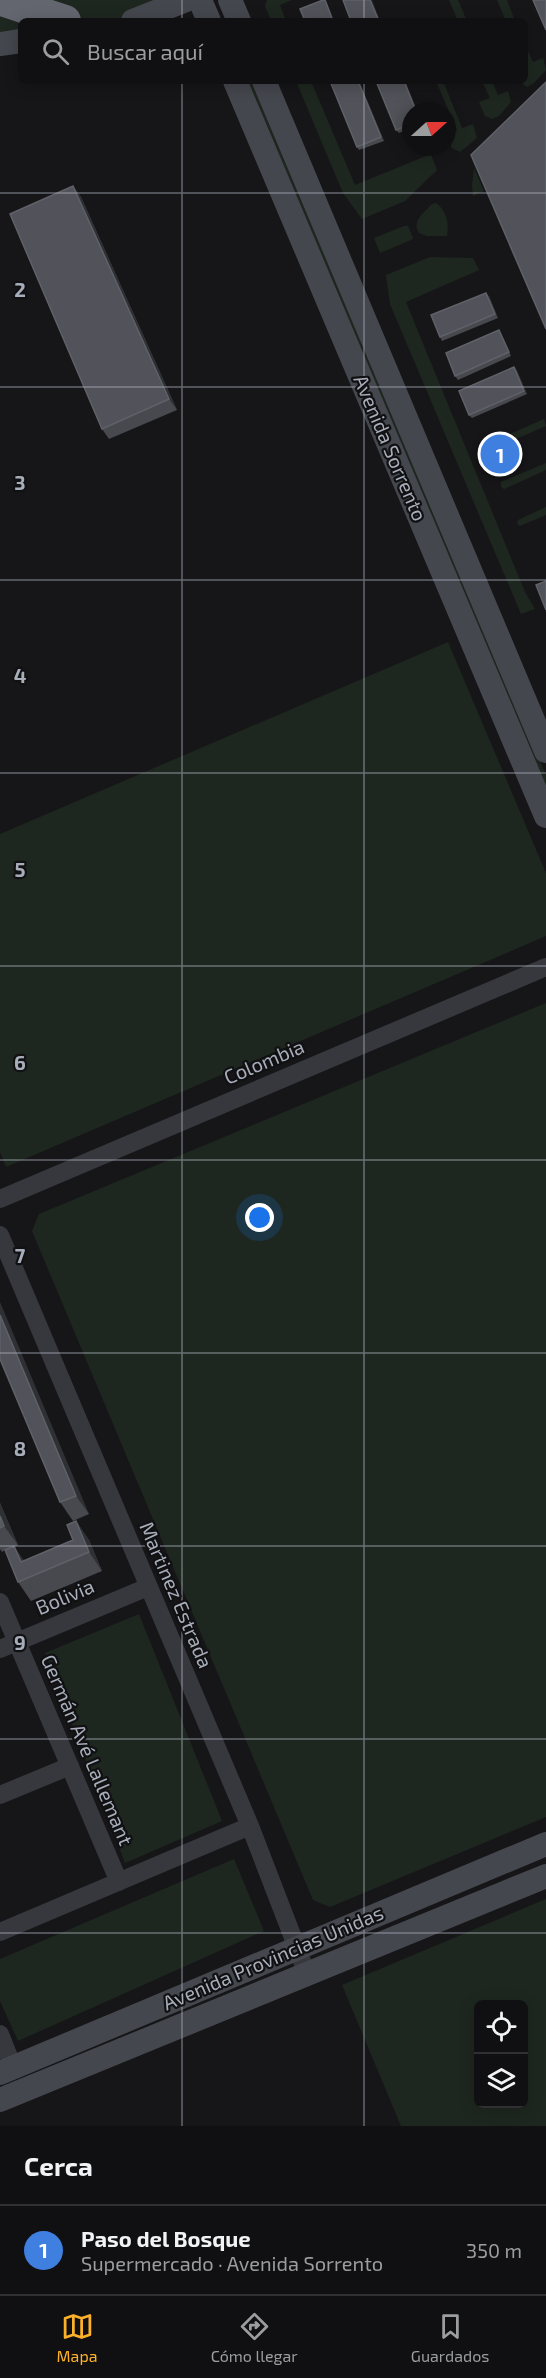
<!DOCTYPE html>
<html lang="es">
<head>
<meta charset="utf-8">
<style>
	body { margin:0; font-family:"Exo 2",sans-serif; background:#1e1e20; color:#f1f3f6 }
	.controls { position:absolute; right:18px; bottom:18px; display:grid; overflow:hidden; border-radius:9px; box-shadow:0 3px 15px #0003 }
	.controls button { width:54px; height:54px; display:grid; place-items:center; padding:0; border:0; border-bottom:2px solid #303032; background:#101012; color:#f1f3f6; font:30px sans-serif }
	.compass { position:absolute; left:402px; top:102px; width:54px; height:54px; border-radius:50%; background:#101012; box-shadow:0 3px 15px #0003; rotate:69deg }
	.you { position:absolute; left:260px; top:1218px; width:21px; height:21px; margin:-15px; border:4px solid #fff; border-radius:50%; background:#1a73e8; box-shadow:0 0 0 9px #1a73e833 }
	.badge { display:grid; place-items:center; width:39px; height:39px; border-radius:50%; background:#fdb12a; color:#fff; font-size:20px; font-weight:700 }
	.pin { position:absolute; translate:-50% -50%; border:3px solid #fff; box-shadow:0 2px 6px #0006 }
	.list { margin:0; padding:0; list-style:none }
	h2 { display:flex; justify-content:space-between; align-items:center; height:78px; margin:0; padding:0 24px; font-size:26px }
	h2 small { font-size:20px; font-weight:400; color:#9c9d9f }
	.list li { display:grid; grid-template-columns:39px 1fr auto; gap:18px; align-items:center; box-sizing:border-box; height:90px; padding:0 24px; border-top:2px solid #303032 }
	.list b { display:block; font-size:22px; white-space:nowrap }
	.list p { margin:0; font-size:20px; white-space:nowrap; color:#9c9d9f }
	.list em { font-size:20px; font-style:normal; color:#9c9d9f }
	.icon { flex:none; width:33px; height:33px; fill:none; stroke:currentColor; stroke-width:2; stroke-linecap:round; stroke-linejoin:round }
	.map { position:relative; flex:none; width:546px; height:2126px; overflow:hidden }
	.search { position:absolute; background:#101012; box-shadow:0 3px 15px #0003; left:18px; right:18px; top:18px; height:66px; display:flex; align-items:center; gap:15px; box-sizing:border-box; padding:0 21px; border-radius:9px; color:#9c9d9f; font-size:22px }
	.sheet { height:168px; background:#101012 }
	nav { display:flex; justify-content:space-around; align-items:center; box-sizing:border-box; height:84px; border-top:2px solid #303032; background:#101012; font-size:16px; color:#9c9d9f }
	nav a { display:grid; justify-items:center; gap:3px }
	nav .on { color:#fdb12a }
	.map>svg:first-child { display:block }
	.green { fill:#1e271f; fill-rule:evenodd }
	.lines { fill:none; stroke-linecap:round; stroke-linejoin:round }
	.street { stroke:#37383e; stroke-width:18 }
	.secondary { stroke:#45474e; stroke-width:24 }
	.highway { stroke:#63666f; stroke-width:32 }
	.wall { fill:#47494e }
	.shaded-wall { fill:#2f3034 }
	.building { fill:#52535a; stroke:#5f6168; stroke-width:1.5 }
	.grid { fill:none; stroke:#a7adb9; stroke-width:1.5; stroke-opacity:0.55 }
	.labels { text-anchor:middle; stroke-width:4.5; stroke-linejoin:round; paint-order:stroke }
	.street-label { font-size:20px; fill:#a7adb9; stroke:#111113 }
	.grid-label { font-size:20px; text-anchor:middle; font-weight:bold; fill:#a7adb9; stroke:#111113; stroke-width:4.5; stroke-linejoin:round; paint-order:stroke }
</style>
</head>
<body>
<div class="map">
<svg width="546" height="2126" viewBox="0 0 546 2126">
	<rect width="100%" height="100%" fill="#161618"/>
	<path class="green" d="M0 0H186L133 21H21V41L0 44Z
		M267 0H292L280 5 286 21H271L265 6Z
		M449 0H458L467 21H458Z
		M497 0H507L515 21H506Z
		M525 44 533 62 543 58 546 70 534 83 527 87 519 81H525Z
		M246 81H252L546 775V788Z
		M296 81H311L355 185 431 154 437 170 405 201 362 219 343 193Z
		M436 81H443L462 128 473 124 477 138 460 152 452 148 447 136 457 130Z
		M482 81H492L498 95 508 91 511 102 499 116 492 119 485 116 479 102 490 98Z
		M474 168 484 191 473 196 472 185Z
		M436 203C447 211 449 223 447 236H427L419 233C411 221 424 213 432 204Z
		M404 226H408L413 238 411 240 380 253 374 238Z
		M430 257 473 258 479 270 406 302 525 592 535 609 521 614 390 304 386 275Z
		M544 419 546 426 488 451 485 450V445Z
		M546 463V470L504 489 501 487V482Z
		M546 507V515L520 526 517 524 518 520Z
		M448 642 546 873V936L6 1167 0 1152V834Z
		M546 1003V1817L330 1907 313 1900 32 1231 39 1214Z
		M139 1614 222 1821 125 1863 45 1653Z
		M234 1859 264 1931 18 2041 0 2001V1959Z
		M546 1899V2126H401L342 1985ZM478 2004H524V2104H478Z"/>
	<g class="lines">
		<path class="street" d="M0 1199 546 967
			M0 1235 250 1826 307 1974
			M0 1602 119 1882
			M0 1649 148 1587
			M0 1795 70 1766
			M0 1932 250 1826
			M0 2034 13 2067"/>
		<path class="secondary" d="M200 0 209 21
			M230 0 239 21
			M133 21 186 0
			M0 44 21 41
			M235 81 546 816
			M264 81 546 751
			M0 2073 546 1844
			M0 2100 546 1876"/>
		<path class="highway" d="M2 0 65 21"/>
	</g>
	<path class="wall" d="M330 81H359L384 141 359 150 357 147Z
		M405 81 417 111H411V128L399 133 396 130Z
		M73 186 81 197 177 410 109 439 102 429Z
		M489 296 498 318 442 341 440 337Z
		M499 330 511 356 458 380 455 376Z
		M514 367 517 371 527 394 472 418 469 415Z
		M0 1359 89 1514 73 1521 60 1502Z
		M0 1503 18 1545 14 1547 24 1561 73 1540 76 1521 89 1540 102 1571 31 1601 18 1582 5 1550 2 1552 0 1549Z"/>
	<path class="shaded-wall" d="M325 0 327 3 334 21H333Z
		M370 0H372L380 21H379Z
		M358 81H359L384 141 381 137Z
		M404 81H405L417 111H416Z
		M73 186 81 197 177 410 169 399Z
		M486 293 489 296 498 318 495 314Z
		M514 367 517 371 527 394 524 391Z
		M0 1302 89 1514 76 1496 0 1315Z
		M0 1503 18 1545 4 1526 0 1516Z
		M76 1521 89 1540 102 1571 89 1552Z
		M14 1546 27 1565 21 1562Z"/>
	<path class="building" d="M323 0H325L333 21H305L300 9Z
		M343 0H370L379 21H351Z
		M533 0H546V30Z
		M330 81H358L381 137 357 147Z
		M376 81H404L416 111H411V124L396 130Z
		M546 82V329L471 155Z
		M73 186 169 399 102 429 10 214Z
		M486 293 495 314 440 337 431 315Z
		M499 330 509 352 455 376 446 353Z
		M514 367 524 391 469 415 459 391Z
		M546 581V610L536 585Z
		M0 1315 76 1496 60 1502 0 1359Z
		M0 1516 4 1526 0 1528Z
		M76 1521 89 1552 18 1582 5 1550 14 1546 21 1562 73 1540 67 1525Z"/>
	<path class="grid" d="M182 0V21M364 0V21M182 81V2126M364 81V2126M0 193H546M0 387H546M0 580H546M0 773H546M0 966H546M0 1160H546M0 1353H546M0 1546H546M0 1739H546M0 1933H546"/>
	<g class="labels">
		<g class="street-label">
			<text transform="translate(390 448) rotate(67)" y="7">Avenida Sorrento</text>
			<text transform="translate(264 1062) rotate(-23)" y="7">Colombia</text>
			<text transform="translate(176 1595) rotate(67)" y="7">Martinez Estrada</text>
			<text transform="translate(65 1597) rotate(-23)" y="7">Bolivia</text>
			<text transform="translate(87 1750) rotate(67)" y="7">Germán Avé Lallemant</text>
			<text transform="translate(273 1958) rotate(-23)" y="7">Avenida Provincias Unidas</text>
		</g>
	</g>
	<g class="grid-label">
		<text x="20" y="297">2</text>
		<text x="20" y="490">3</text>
		<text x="20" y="683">4</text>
		<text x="20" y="877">5</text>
		<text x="20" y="1070">6</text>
		<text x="20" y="1263">7</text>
		<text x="20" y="1456">8</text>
		<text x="20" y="1650">9</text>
	</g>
</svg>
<div class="controls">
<button><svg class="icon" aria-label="locate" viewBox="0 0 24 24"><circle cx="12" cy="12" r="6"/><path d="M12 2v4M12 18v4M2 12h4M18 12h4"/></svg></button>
<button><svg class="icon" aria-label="layers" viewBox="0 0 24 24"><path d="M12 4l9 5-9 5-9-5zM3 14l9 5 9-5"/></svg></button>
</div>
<svg class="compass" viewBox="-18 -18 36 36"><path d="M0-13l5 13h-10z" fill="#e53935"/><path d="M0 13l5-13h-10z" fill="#9c9d9f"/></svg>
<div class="you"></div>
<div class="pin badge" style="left:500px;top:454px;background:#3f7fe0">1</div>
<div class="search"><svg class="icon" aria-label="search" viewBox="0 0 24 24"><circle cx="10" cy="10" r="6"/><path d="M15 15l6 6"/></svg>Buscar aquí</div>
</div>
<section class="sheet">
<h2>Cerca<small></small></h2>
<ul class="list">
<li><span class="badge" style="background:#3f7fe0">1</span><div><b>Paso del Bosque</b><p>Supermercado · Avenida Sorrento</p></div><em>350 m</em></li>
</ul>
</section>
<nav>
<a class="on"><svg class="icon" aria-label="map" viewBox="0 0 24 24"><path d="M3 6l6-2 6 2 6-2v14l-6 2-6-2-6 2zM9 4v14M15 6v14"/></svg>Mapa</a>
<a><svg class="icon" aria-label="directions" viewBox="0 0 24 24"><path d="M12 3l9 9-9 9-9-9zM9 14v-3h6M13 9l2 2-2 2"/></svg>Cómo llegar</a>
<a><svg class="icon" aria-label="saved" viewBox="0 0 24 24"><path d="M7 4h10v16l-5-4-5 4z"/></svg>Guardados</a>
</nav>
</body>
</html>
